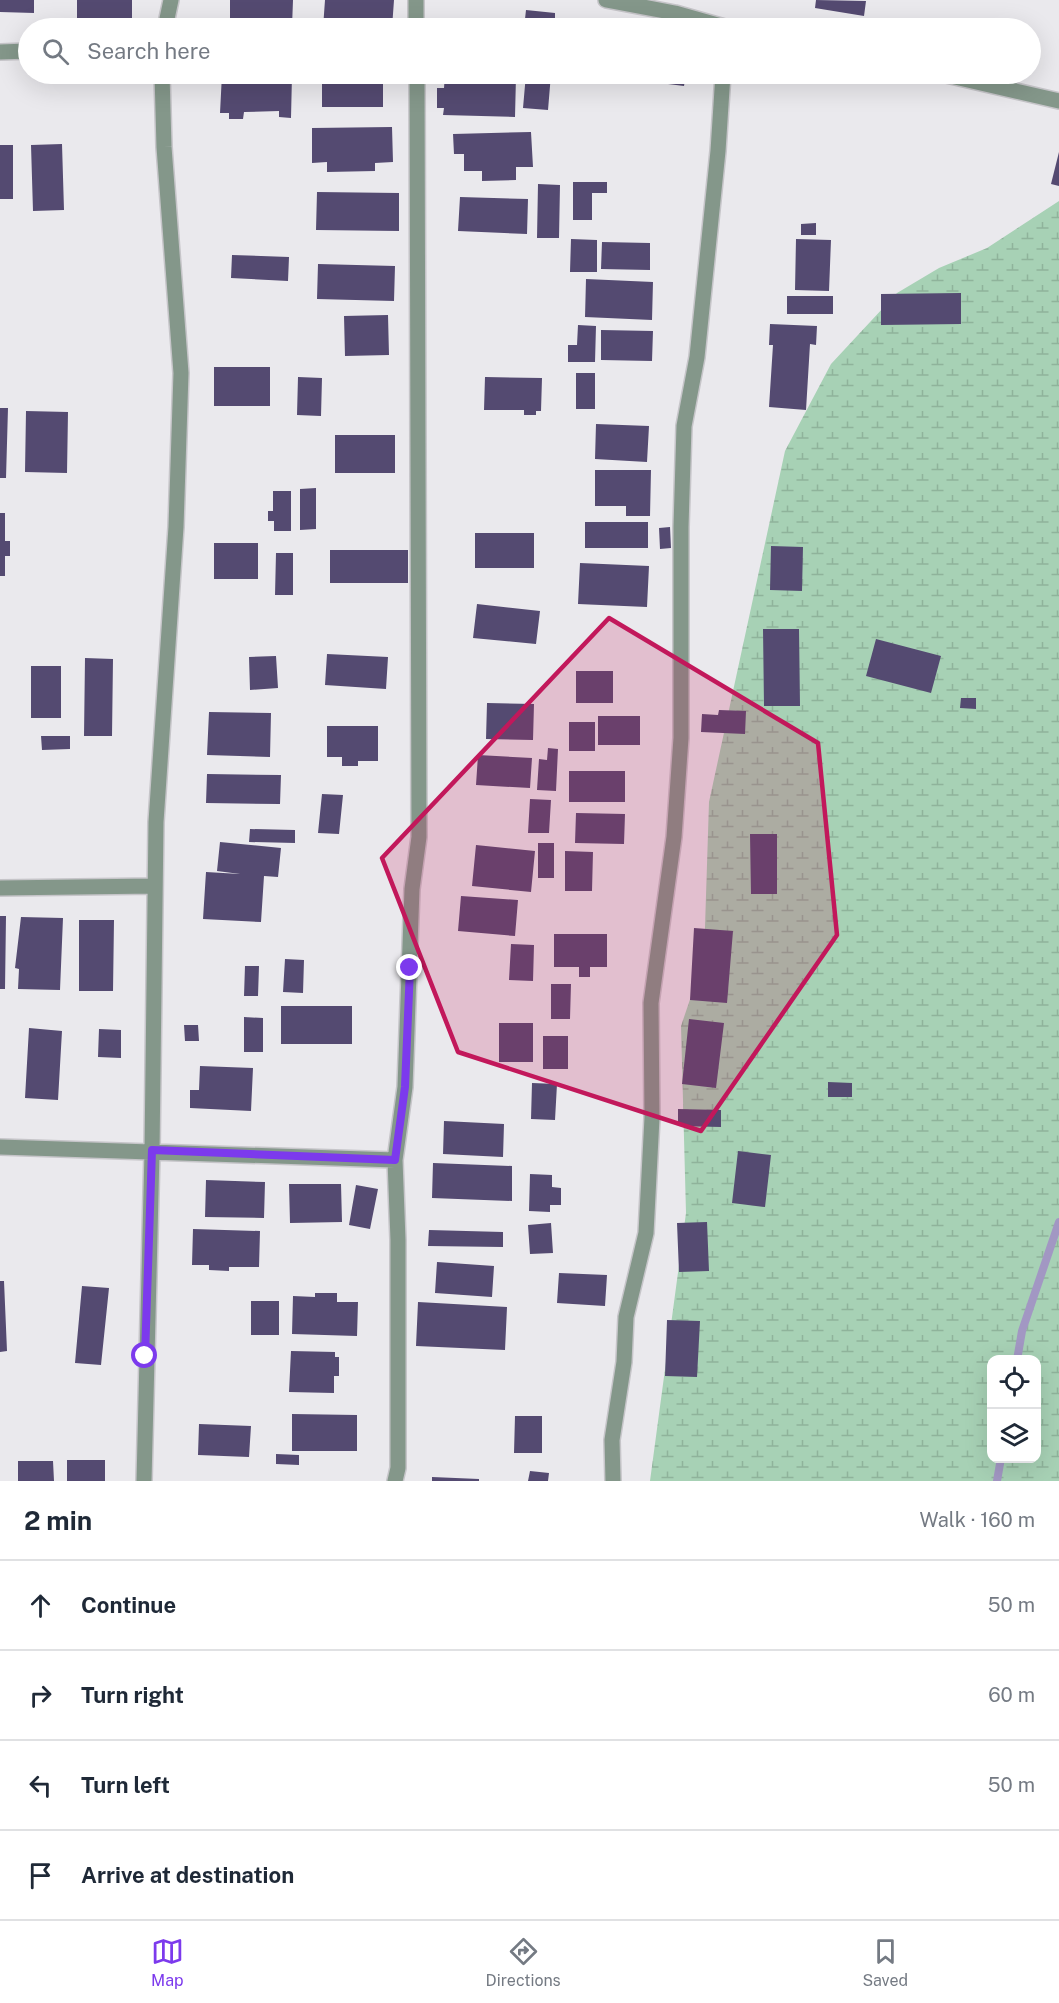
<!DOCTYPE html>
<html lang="en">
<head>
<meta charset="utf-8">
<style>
	body { margin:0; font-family:"Public Sans",sans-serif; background:#f6f6f7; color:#1f2937 }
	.controls { position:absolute; right:18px; bottom:18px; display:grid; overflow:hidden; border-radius:12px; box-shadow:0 6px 24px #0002 }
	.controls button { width:54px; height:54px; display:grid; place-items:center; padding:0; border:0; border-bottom:2px solid #e0e1e3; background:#fff; color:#1f2937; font:30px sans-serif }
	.stop { position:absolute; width:18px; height:18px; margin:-14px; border:4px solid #7c3aed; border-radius:50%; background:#fff }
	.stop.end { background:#7c3aed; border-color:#fff; box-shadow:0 2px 6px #0008 }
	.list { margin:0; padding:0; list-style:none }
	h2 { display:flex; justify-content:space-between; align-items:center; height:78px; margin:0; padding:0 24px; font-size:26px }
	h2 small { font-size:20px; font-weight:400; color:#747a83 }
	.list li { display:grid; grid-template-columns:39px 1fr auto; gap:18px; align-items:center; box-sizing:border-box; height:90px; padding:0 24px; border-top:2px solid #e0e1e3 }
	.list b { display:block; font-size:22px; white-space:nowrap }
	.list em { font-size:20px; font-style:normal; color:#747a83 }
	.icon { flex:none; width:33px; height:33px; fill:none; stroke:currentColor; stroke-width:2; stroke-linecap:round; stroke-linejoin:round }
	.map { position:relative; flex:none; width:1059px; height:1481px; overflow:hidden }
	.search { position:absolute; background:#fff; box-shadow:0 6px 24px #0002; left:18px; right:18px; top:18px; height:66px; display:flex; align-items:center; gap:15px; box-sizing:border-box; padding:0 21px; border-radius:33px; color:#747a83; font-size:22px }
	.sheet { height:438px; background:#fff }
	nav { display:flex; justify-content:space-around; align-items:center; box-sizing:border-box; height:84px; border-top:2px solid #e0e1e3; background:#fff; font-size:16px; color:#747a83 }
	nav a { display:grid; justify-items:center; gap:3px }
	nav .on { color:#7c3aed }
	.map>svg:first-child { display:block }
	.wetland { fill:url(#wetland-marsh); fill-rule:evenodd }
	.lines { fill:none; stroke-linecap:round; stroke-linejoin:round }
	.stream { stroke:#a297c3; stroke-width:8 }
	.building { fill:#544a71 }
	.street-casing { stroke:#c6c5c9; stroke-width:18 }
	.street { stroke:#84978a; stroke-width:15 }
	.route { stroke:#7c3aed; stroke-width:8 }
	.marked { fill:#c2185b; fill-opacity:0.2; stroke:#c2185b; stroke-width:4.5; stroke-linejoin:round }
</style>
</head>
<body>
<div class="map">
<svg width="1059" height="1481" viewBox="0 0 1059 1481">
	<defs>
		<pattern id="wetland-marsh" width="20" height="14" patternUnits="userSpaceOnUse" patternTransform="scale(1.5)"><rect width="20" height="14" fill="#a7d1b5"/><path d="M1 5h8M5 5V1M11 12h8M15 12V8" fill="none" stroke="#8fb39b"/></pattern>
	</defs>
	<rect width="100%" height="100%" fill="#eae9ed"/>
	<path class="wetland" d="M1059 201V1481H650L686 1213 681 1026 704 958 709 802 785 451 831 364 897 293 939 268 987 248ZM992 1360H1036V1458H992Z"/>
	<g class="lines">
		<path class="stream" d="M1017 1360 1022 1331 1059 1222
			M997 1481 1001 1458"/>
	</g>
	<path class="building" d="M0 0H34V13L0 12Z
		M77 0H132V19L77 18Z
		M230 0H293L292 27 230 26Z
		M325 0H394L392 28H323Z
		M816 0 866 1 864 16 815 8Z
		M526 10 555 13V20L578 22 577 28H524Z
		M222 74 292 75 291 118 279 117V111L244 112 243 119H229V113H220Z
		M445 74 516 76 515 117 443 115 444 108H437V88H444Z
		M526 74H551L548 110 523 108Z
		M654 74H686L684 86 652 82Z
		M322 78H383V107H322Z
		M392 127 393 162 375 163V171L327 172V162L312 163V128Z
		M531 132 533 167H516V180L482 181V171H464V154H454L453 134Z
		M62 144 64 210 33 211 31 145Z
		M0 145H13V199H0Z
		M1059 152V186L1051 184Z
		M573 182H607V193H592V220H573Z
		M538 184 560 185 559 238H537Z
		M317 192 399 193V231L316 230Z
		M460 197 528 199 527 234 458 231Z
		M816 223V235H801V224Z
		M571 239 597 240V272H570Z
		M796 239 831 240 829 291 795 290Z
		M602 242 650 243V270L601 269Z
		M232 255 289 257 288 281 231 278Z
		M318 264 395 266 394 301 317 299Z
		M586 279 653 282 652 320 585 317Z
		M961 293V324L881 325V294Z
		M787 296H833V314H787Z
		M388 315 389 355 345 356 344 316Z
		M770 324 817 326 816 345 810 344 806 410 769 407 773 345H769Z
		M578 325 596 326 595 362H568V345H577Z
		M601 330 653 331 652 361 601 360Z
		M214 367H270V406H214Z
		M576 373H595V409H576Z
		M298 377 322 378 321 416 297 415Z
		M485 377 542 378 541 411H536V415H524V410H484Z
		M0 408H8L6 478H0Z
		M26 411 68 412 67 473 25 472Z
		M596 424 649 426 647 462 595 459Z
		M335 435H395V473H335Z
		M595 470H651L650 516H626V506H595Z
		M316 488V529L300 530V489Z
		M273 491H291V531H274V521H268V511H273Z
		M0 513H5V541H10V556H5V576H0Z
		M585 522H648V548H585Z
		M670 527 671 548 660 549 659 528Z
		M475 533H534V568H475Z
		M214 543H258V579H214Z
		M771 546 803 547 802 591 770 590Z
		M330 550H408V583H330Z
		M276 553H293V595H275Z
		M580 563 649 566 647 607 578 604Z
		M477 604 540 611 536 644 473 638Z
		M763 629H799L800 706H764Z
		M876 639 941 656 931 693 866 676Z
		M327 654 388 657 386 689 325 685Z
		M276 656 278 688 250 690 249 657Z
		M85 658 113 659 112 736H84Z
		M31 666H61V718H31Z
		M576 671H613V703H576Z
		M961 698H976V709L960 708Z
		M487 703 534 704 533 740 486 739Z
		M719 710 746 711 745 734 701 732 702 714 718 715Z
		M209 712 271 713 270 757 207 755Z
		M598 716H640V745H598Z
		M569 722H595V751H569Z
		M327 726H378V761H358V766H342V757H327Z
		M41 736H70V749L42 750Z
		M548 748 558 749 556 791 537 790 539 759 547 760Z
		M478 755 532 758 530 788 476 785Z
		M569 771H625V802H569Z
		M207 774 281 775 280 804 206 803Z
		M322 794 343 795 339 834 318 833Z
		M530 799 551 800 549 833H528Z
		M576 813 625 814 624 844 575 843Z
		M250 829 295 830V843L249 842Z
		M750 834H777V894H751Z
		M220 842 281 848 278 877 264 876 261 922 203 919 206 872 240 874 217 871Z
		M538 843H554V878H538Z
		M476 845 535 851 531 892 472 886Z
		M565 851 593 852 592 891H565Z
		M461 896 518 900 515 936 458 931Z
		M0 916H6L5 989H0Z
		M21 917 63 918 60 990 18 989 19 969 15 968Z
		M79 920H114L113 991H79Z
		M694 928 733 931 727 1003 690 1000Z
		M554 934H607V967H590V977H579V967H554Z
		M511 944 534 945 533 981 509 980Z
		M285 959 304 960 303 993 283 992Z
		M245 966H259L258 996H244Z
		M551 984H571L570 1019H551Z
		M281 1006H352V1044H281Z
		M244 1017 263 1018V1052H244Z
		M689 1019 724 1023 716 1088 682 1084Z
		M499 1023H533V1062H499Z
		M184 1025H198L199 1041H185Z
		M29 1028 62 1031 58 1100 25 1098Z
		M99 1029 121 1030V1058L98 1057Z
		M543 1036H568V1069H543Z
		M200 1066 253 1068 251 1111 190 1108V1090H199Z
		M828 1082 852 1083V1097H828Z
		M532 1083 557 1084 555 1120 531 1119Z
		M678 1109 721 1110V1127L678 1126Z
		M444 1121 504 1124 503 1157 443 1154Z
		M738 1151 771 1155 765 1207 732 1203Z
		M433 1163 512 1166V1201L432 1198Z
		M530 1174 552 1175V1187L561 1188V1205H550V1212L529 1211Z
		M206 1180 265 1182 264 1218 205 1217Z
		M289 1184H341L342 1222 290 1223Z
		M356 1185 378 1189 370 1229 349 1225Z
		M707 1222 709 1271 679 1272 677 1223Z
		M551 1223 553 1253 530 1254 528 1225Z
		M193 1229 260 1231 259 1267H229V1271L209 1270V1265H192Z
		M429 1230 503 1232V1247L428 1246Z
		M437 1262 494 1266 492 1297 435 1293Z
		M559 1273 607 1275 605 1306 557 1303Z
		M0 1281H4L7 1351 0 1352Z
		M82 1286 109 1288 101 1365 75 1363Z
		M315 1293H337V1302H358L357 1336 292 1334 293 1296 315 1297Z
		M251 1301H279V1335H251Z
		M418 1302 507 1307 505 1350 416 1346Z
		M667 1320 700 1321 697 1377 665 1376Z
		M291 1351 335 1352V1357H339V1376H334V1393L289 1392Z
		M292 1414 357 1415V1451H292Z
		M515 1416H542V1453H514Z
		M199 1424 251 1426 249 1457 198 1455Z
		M276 1454 299 1455V1465L276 1464Z
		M67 1460H105V1481H67Z
		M18 1461H53L54 1481H18Z
		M530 1471 549 1473 548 1481H528Z
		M432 1477 479 1479V1481H432Z"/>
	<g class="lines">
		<defs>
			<path id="street" d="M416 0V28
				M606 0 675 13 728 28
				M165 28 171 0
				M0 52 28 51
				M942 74 1059 101
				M0 888 154 886
				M0 1147 395 1160 405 1087 412 889 419 837 417 74
				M395 1160 398 1240V1468L395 1481
				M144 1481 152 1152 156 822 176 527 181 373 164 147 162 74
				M613 1481 612 1440 624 1362 626 1317 646 1233 652 1118 651 1003 674 837 681 738V527L684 426 697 357 718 151 723 74"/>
		</defs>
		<use href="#street" class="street-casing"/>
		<use href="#street" class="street"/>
	</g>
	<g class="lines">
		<path class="route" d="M145 1356 152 1150 395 1160 405 1087 410 968"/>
	</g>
	<path class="marked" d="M609 618 818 743 837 935 701 1131 458 1052 382 858Z"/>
</svg>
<div class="controls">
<button><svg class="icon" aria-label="locate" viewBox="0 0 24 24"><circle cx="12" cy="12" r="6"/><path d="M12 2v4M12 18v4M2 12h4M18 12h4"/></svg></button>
<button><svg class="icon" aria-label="layers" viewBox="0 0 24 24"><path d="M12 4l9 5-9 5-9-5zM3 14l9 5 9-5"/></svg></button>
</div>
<div class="stop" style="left:145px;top:1356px"></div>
<div class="stop end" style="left:410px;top:968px"></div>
<div class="search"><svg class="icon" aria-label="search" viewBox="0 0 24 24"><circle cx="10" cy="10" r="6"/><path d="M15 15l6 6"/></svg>Search here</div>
</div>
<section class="sheet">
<h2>2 min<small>Walk · 160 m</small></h2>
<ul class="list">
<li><svg class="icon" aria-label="ahead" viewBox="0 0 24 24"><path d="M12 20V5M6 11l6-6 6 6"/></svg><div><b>Continue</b></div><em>50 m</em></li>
<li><svg class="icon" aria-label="right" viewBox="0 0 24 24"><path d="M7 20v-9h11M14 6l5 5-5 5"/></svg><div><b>Turn right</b></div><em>60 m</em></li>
<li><svg class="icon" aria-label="left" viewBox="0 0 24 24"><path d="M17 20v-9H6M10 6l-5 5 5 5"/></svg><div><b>Turn left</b></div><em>50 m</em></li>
<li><svg class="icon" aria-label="arrive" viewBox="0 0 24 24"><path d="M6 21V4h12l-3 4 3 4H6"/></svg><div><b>Arrive at destination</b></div></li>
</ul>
</section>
<nav>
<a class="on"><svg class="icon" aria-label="map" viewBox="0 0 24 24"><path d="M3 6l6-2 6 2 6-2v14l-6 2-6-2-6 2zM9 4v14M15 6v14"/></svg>Map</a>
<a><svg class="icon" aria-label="directions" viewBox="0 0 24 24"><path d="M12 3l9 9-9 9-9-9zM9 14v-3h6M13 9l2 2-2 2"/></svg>Directions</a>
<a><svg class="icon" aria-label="saved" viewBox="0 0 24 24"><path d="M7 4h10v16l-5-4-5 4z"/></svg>Saved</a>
</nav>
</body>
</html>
